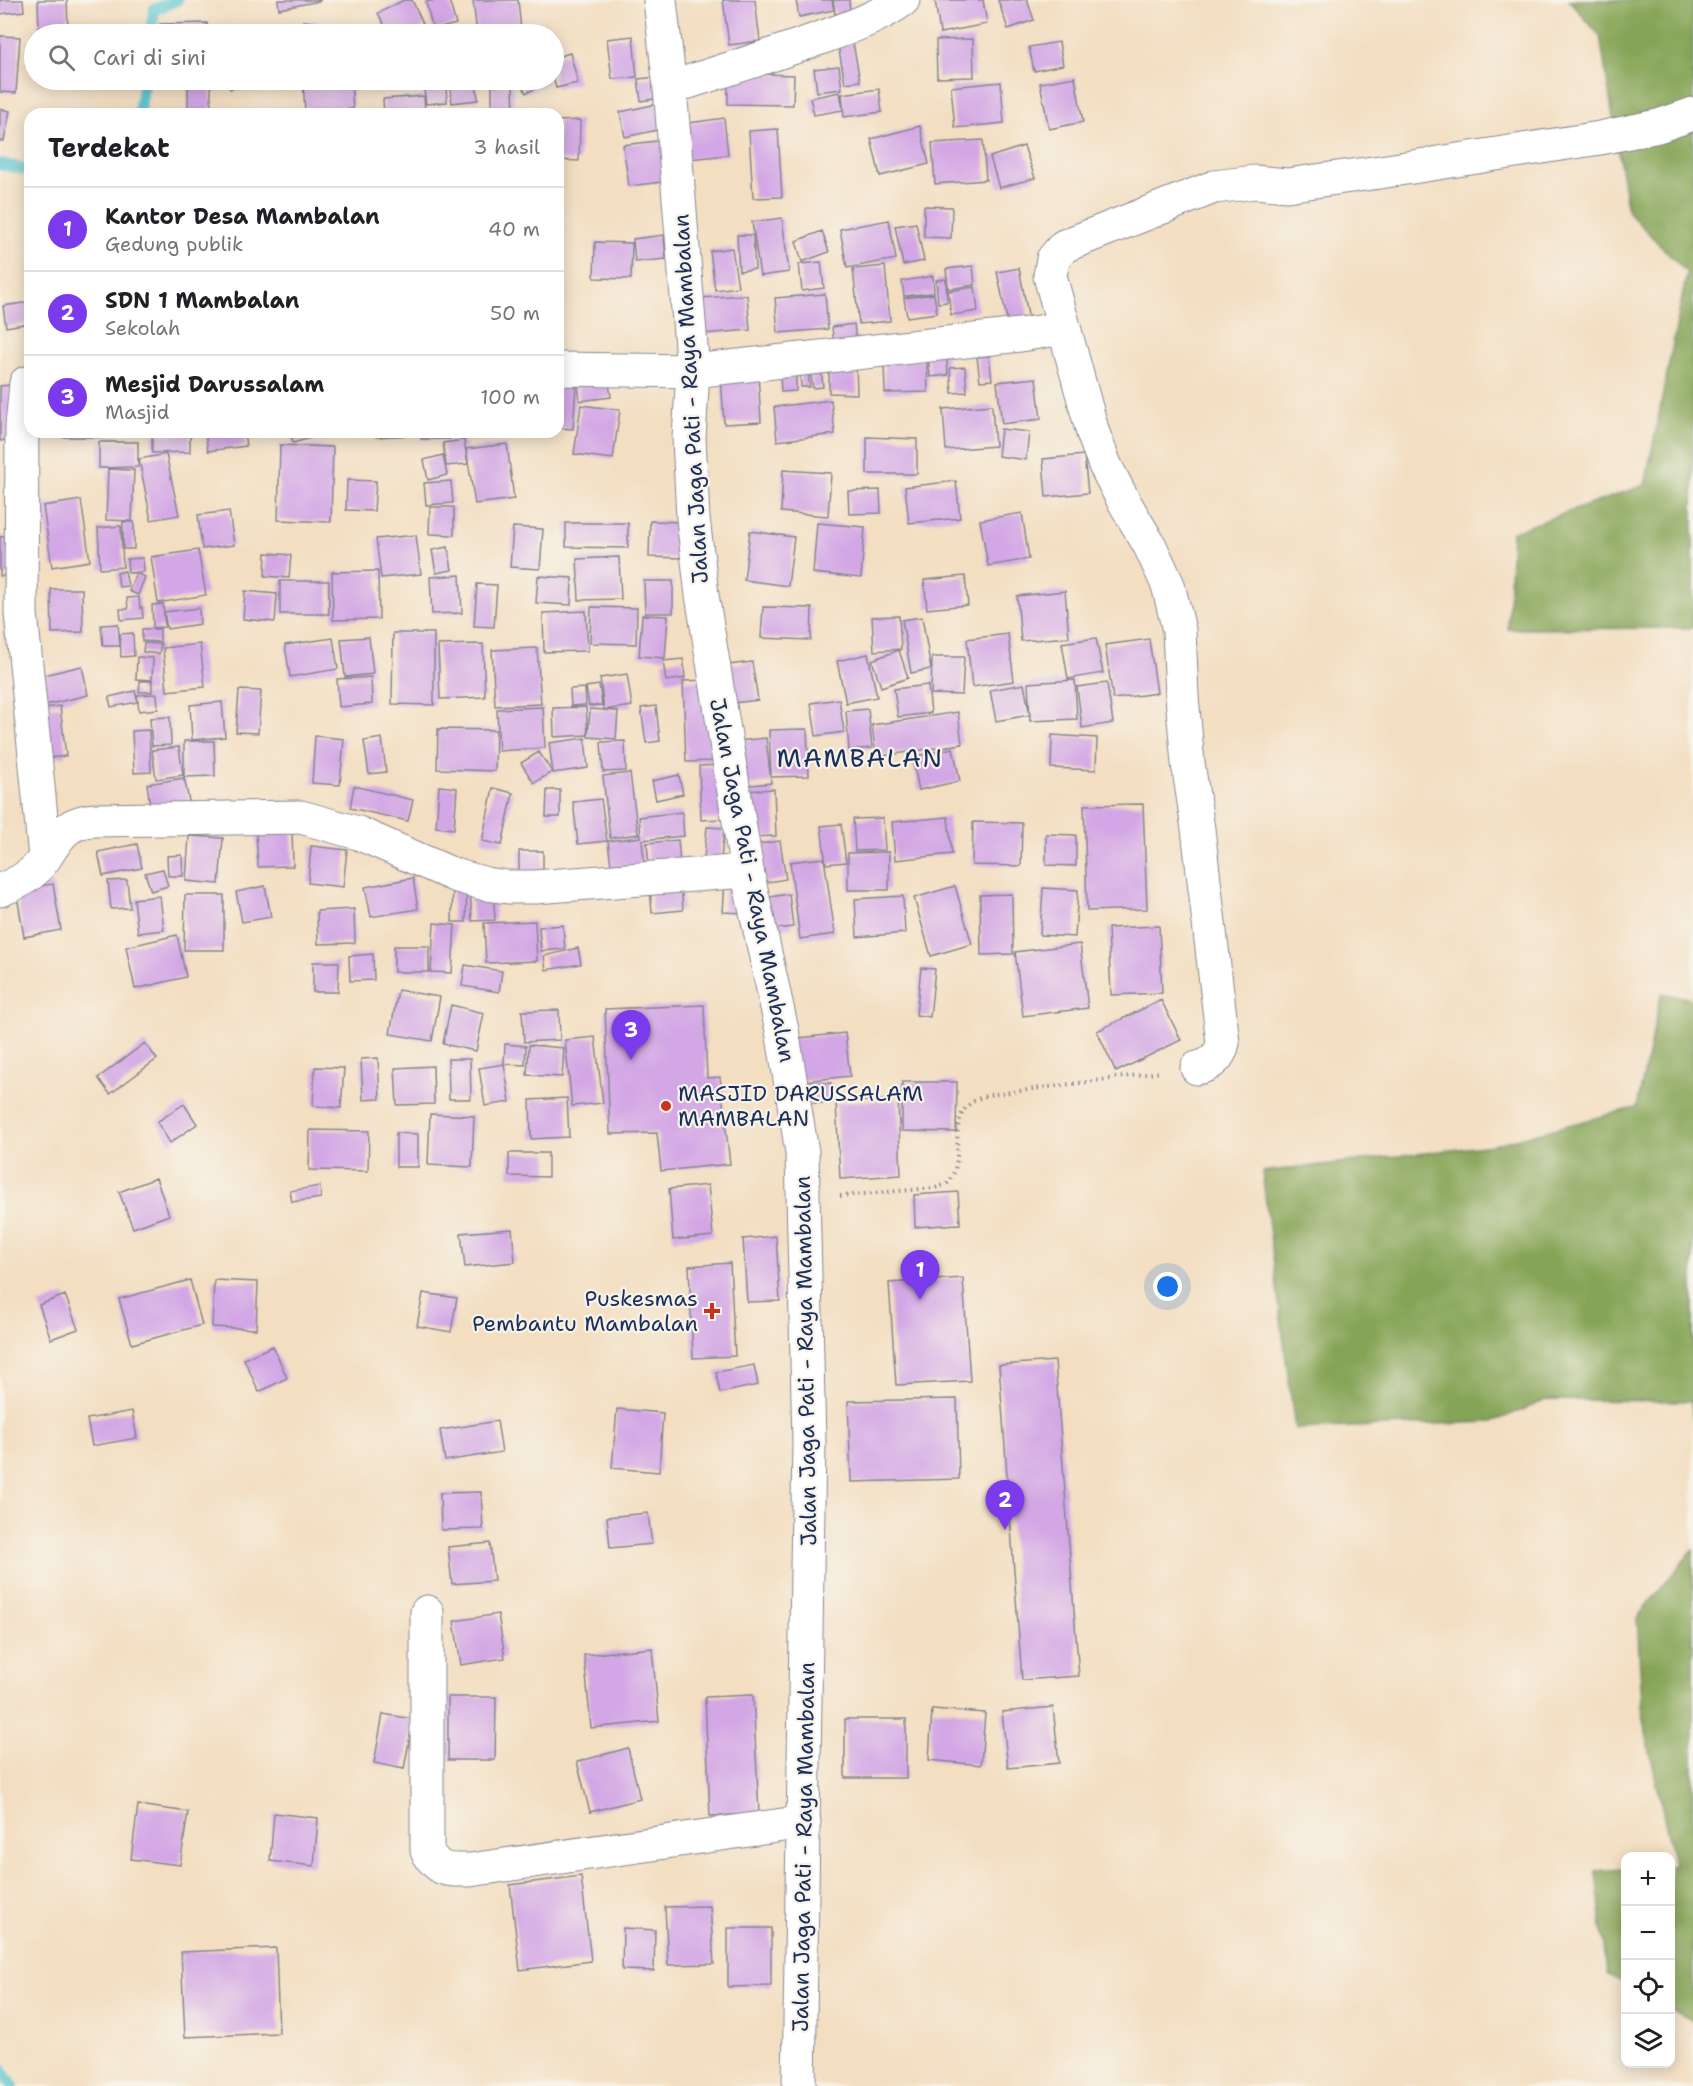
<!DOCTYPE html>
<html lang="id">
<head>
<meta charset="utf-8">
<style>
	body { margin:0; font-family:"Shantell Sans",sans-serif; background:#f6f6f6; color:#202124 }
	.controls { position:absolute; right:18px; bottom:18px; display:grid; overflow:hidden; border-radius:12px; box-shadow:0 3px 15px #0003 }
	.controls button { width:54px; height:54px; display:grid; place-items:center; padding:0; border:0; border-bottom:2px solid #e0e0e0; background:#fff; color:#202124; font:30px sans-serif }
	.you { position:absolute; left:1168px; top:1287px; width:21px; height:21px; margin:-15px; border:4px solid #fff; border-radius:50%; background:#1a73e8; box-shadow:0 0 0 9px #1a73e833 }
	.badge { display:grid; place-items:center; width:39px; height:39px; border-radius:50%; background:#7c3aed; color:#fff; font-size:20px; font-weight:700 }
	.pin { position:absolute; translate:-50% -50px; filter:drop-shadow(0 2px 3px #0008) }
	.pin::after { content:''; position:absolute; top:32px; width:21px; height:18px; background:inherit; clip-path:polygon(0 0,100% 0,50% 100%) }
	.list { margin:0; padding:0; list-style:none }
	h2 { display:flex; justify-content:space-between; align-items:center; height:78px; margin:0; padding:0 24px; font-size:26px }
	h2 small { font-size:20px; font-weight:400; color:#757577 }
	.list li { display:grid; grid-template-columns:39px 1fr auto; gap:18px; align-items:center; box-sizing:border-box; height:84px; padding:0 24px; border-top:2px solid #e0e0e0 }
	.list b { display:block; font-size:22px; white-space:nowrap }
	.list p { margin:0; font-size:20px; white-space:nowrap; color:#757577 }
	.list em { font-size:20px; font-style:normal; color:#757577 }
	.icon { flex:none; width:33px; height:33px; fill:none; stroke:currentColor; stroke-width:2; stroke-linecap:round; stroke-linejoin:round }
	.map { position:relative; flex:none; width:1693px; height:2086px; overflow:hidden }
	.search { position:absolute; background:#fff; box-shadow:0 3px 15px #0003; left:24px; top:24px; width:540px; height:66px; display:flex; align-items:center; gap:15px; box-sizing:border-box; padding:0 21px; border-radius:33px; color:#757577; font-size:22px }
	.panel { position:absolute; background:#fff; box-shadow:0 3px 15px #0003; left:24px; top:108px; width:540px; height:330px; border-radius:18px }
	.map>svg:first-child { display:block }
	.forest { fill:#86a457; stroke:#506a5a; stroke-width:1.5 }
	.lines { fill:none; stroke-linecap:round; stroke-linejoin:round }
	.stream { stroke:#58c4d0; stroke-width:12 }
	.building { fill:#d3a7e5 }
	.street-casing { stroke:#878690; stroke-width:35 }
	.secondary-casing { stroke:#878690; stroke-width:35 }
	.path { stroke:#878690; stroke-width:4; stroke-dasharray:1.5 4.5; stroke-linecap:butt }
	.street { stroke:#fff; stroke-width:33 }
	.secondary { stroke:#fff; stroke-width:33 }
	.poi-dot { fill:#c8321e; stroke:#f7f3e8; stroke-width:2 }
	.labels { text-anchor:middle; stroke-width:4.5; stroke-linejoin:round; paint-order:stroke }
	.street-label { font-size:22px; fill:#1b2f5e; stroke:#f7f3e8 }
	.poi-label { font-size:22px; fill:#1b2f5e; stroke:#f7f3e8; text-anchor:start }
	.quarter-label { font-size:26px; letter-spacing:1.5px; fill:#1b2f5e; stroke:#f7f3e8 }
</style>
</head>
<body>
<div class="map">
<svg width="1693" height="2086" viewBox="0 0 1693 2086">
	<rect width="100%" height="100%" fill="#f7f3e8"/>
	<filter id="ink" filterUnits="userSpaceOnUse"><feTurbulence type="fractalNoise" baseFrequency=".0167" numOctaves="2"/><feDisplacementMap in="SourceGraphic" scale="12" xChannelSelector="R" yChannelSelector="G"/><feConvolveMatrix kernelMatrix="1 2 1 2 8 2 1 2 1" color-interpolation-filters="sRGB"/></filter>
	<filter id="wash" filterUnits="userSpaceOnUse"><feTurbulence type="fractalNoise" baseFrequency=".008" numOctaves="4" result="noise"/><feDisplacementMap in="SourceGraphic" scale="24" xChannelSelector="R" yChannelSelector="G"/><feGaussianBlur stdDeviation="1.35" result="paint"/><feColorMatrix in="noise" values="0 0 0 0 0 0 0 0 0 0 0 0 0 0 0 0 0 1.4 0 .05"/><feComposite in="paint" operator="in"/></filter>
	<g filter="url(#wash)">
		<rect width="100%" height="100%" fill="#f3dec1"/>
		<path class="forest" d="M1569 0H1693V628L1508 629 1512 532 1645 485 1687 273 1628 212 1600 36Z
			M1661 993 1693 999V1420L1691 1401 1547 1400 1492 1422 1295 1429 1262 1172 1493 1145 1637 1107Z
			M1693 1549V2021L1671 2009 1670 1865 1674 1864 1643 1719 1637 1618Z
			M1625 1869H1626L1625 1984 1607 1974 1596 1871Z"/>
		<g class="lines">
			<path class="stream" d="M151 34 154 10 177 0
				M139 114 144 80
				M0 164 30 170
				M0 2068 13 2086"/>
		</g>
		<g id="blocks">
			<path class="building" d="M0 0H23L24 11 0 14Z
				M38 0H67L68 29 39 30Z
				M278 0H320V1L279 9Z
				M404 0H412L424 26 406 34H389L378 13Z
				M435 0H449L456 24 433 30 426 2Z
				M473 0H518L521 30 477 34Z
				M723 0H755L760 41 729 45Z
				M796 0H832L834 10 799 17Z
				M833 0H849L850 12 835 14Z
				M935 0H983L987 24 940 33Z
				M998 0H1027L1034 20 1008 29Z
				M303 21 338 25 337 34H302Z
				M207 23 208 34H160V24Z
				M442 29 443 34H422Z
				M0 36 20 37 16 93 0 92Z
				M633 36 637 77 612 79 607 39Z
				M973 39 974 77 937 78 936 40Z
				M1059 42 1063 65 1034 71 1029 47Z
				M853 43 860 81 845 83 838 45Z
				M570 53 578 83 556 88 554 81V58Z
				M839 66 842 89 817 92 814 69Z
				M728 73 794 75 793 105 728 104Z
				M658 77 660 98 641 101 638 79Z
				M1075 77 1083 122 1049 129 1040 83Z
				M188 80H211V114H188Z
				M228 80H260L261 84 230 89Z
				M303 80H351L353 109 305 112Z
				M399 80H429V81L400 86Z
				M449 80H476L478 100 452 103Z
				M520 80H545L547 83 526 93Z
				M1001 82 1004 123 955 128 951 87Z
				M513 85 514 114H492V86Z
				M446 87 447 102 426 104 424 90Z
				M879 89 882 112 844 117 842 94Z
				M840 92 843 110 814 115 810 98Z
				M424 96 425 114H384L383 99Z
				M657 104 662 129 625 137 620 112Z
				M0 109 10 111 4 141H0Z
				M724 118 728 155 679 160 675 125Z
				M580 120 579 161 558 160V121Z
				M920 126 929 164 880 176 871 139Z
				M778 129 782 197 753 198 749 131Z
				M665 140 670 181 629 186 623 145Z
				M983 140 986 180 935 184 932 143Z
				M1024 146 1035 178 999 188 990 157Z
				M924 206 952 207 951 238 924 237Z
				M782 218 789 272 760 276 752 222Z
				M889 220 896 259 847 268 840 229Z
				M916 223 924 261 903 265 895 226Z
				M822 231 829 252 802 262 796 241Z
				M664 235 666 259 635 262 633 239Z
				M737 235H753L755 269 739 271Z
				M595 242 632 243 631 279 594 278Z
				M732 248 738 287 715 290 710 251Z
				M821 262 824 288 802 291 799 264Z
				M885 266 890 321 859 324 853 269Z
				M973 266 975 285 948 289 946 269Z
				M1019 268 1029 320 1008 324 997 272Z
				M933 276 934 293 904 296 902 281Z
				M946 279 947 302 938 303 936 280Z
				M975 287 978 311 951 315 948 291Z
				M825 294 828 329 778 333 775 298Z
				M934 294 937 313 907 317 904 298Z
				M747 295 750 330 703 334 700 298Z
				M30 302V323L6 327 3 306Z
				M854 324 857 349 835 352 832 327Z
				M946 350 948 375 930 377 928 352Z
				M989 356 992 380 980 381 977 357Z
				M927 360 928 392 885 393 884 362Z
				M829 364H856L857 394 829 393Z
				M965 367 967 392 952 393 950 368Z
				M821 368 823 387 813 388 810 370Z
				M607 370 611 397 580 401 576 374Z
				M808 372 810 387H801L800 373Z
				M758 373 761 422 724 424 721 375Z
				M780 375H796V391L781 392Z
				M1036 378 1041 419 1002 424 997 382Z
				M558 384 576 385 573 429 558 428Z
				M10 385 13 439 0 441V386Z
				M831 400 835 434 777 441 774 407Z
				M581 405 620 410 613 459 574 454Z
				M992 405 995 446 946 450 943 409Z
				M1001 429 1029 432 1026 460 998 456Z
				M61 432H116V437H61Z
				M205 432H244L246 446 208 451Z
				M290 432H328V433L293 443Z
				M375 432H412L413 435 376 437Z
				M421 432H450V439H421Z
				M479 432H508V437H479Z
				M190 434V452L152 453V435Z
				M867 437 917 439V474H867Z
				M464 440 468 464 446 466 443 443Z
				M99 442H138V467L99 468Z
				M507 444 514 499 475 504 466 449Z
				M280 445 333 447 331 522 278 520Z
				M166 454 179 515 151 520 139 459Z
				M443 455 447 475 428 480 424 460Z
				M1084 455 1088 493 1046 497 1043 459Z
				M108 469 134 470 132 521 106 520Z
				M783 470 831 473 828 516 781 512Z
				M347 480 376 481 374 511 346 510Z
				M451 481 453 503 426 505 424 483Z
				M956 481 960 518 909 523 905 487Z
				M880 490 881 513 849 514 848 491Z
				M81 500 90 561 52 567 43 506Z
				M430 507H454V535L429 534Z
				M229 511 234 545 202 549 198 515Z
				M1022 513 1029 559 988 566 980 520Z
				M650 521 684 522 682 558 649 557Z
				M123 522H134V549H123Z
				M566 523H628V548L566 547Z
				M817 523 865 527 861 578 813 573Z
				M121 526 123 567 100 569 98 528Z
				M513 527 543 529 540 569 510 567Z
				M750 531 794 537 788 586 744 580Z
				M416 535 421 574 381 578 376 539Z
				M6 536 9 575 0 576V537Z
				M448 547 452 570 436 573 432 550Z
				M198 550 206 595 158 603 151 557Z
				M266 553 291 555 289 578 265 576Z
				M619 557 621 599 579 600 577 559Z
				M143 558 144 572 128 573 127 559Z
				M125 571 128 586 119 587 117 573Z
				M378 571 379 619 333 620 332 572Z
				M136 573 145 577 138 595 129 591Z
				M460 575 462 613 432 614 430 577Z
				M538 576 572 578 571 605 536 603Z
				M965 576 968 605 927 609 924 580Z
				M280 581H329V614H280Z
				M644 581H673V613H645Z
				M477 584 497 585 494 627 474 626Z
				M51 589H82L83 632 52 633Z
				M245 591 277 594 275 622 243 619Z
				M1065 591 1069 637 1021 641 1017 596Z
				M139 597 140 608 142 607 143 618 121 620 120 609H128L127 598Z
				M163 604 165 627 153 628 152 605Z
				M591 607 637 608 636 644 590 643Z
				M763 607 812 608 811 640 761 638Z
				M199 608 200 624 167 629 164 612Z
				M586 611 588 651 544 652 543 613Z
				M642 615 668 616 665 658 639 656Z
				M899 616 901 649 874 651 872 617Z
				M922 617 931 669 911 673 902 620Z
				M118 624 120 646H103L101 625Z
				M142 629H160V642L142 641Z
				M133 633 134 656 121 657 120 634Z
				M393 633H434V705L392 704Z
				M1008 634 1014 681 972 687 967 639Z
				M369 637 373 674 345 677 341 639Z
				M333 638 338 669 290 677 285 645Z
				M1096 638 1103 673 1068 679 1062 643Z
				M1149 639 1157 693 1113 699 1105 645Z
				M144 643 161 644 159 654 143 652Z
				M200 644 205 687 167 691 163 648Z
				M483 644 485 697 440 699 438 645Z
				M537 648 541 704 495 706 492 650Z
				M899 650 908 678 881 687 872 660Z
				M868 654 877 697 846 703 837 661Z
				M137 657 153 658 152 680 136 679Z
				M932 657H964L962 695 931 694Z
				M683 659 685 678 666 681 663 661Z
				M752 662 758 700 725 704 720 666Z
				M82 666 88 695 37 707 31 678Z
				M627 674 632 706 604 710 600 678Z
				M371 677 372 704 339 707 337 679Z
				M708 680 712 761 686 762 683 681Z
				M1075 680 1077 719 1030 721 1028 683Z
				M140 681H152V692H139Z
				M1107 683 1113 723 1082 728 1077 687Z
				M1024 684 1030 715 996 721 990 690Z
				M599 685 602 705 589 706 586 687Z
				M928 685 931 713 898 717 894 689Z
				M585 688 586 705 571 706 570 689Z
				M239 690 261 691 258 733 236 732Z
				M135 691 138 702 111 707 109 697Z
				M157 694 158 709 139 711 137 695Z
				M839 699 844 732 816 736 811 703Z
				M222 702 225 737 192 740 190 705Z
				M60 706 66 756 42 759 36 709Z
				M656 706 660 741 646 743 641 708Z
				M543 707 545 748 499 751 497 709Z
				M586 707 588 735 554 737 553 708Z
				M590 709 618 711 616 739 588 737Z
				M868 709 872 748 849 750 846 711Z
				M958 712 962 744 876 757 872 725Z
				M170 717 171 745 152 746 150 718Z
				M438 729 496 730 495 771 437 769Z
				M807 729 809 776 771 777 769 730Z
				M149 730 151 772 134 773 132 731Z
				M1052 735 1097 738 1096 770 1051 768Z
				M315 736 344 739 340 785 312 783Z
				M382 738 386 772 369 774 364 741Z
				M585 738 588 768 553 773 549 743Z
				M766 738 771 783 742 786 737 741Z
				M184 741H214L215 776 184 777Z
				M625 741 626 771 603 772 601 742Z
				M179 747 183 775 156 779 152 750Z
				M953 748 960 781 919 790 912 757Z
				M539 752 552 772 534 783 521 763Z
				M723 765 724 819 701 820 699 766Z
				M630 773 638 834 610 838 603 776Z
				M679 775 683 794 656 800 652 781Z
				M184 777 190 806 151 812 147 784 184 778V782Z
				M354 786 413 800 408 821 350 808Z
				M439 786 457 788 454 829 436 827Z
				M493 788 513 793 502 845 482 841Z
				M774 789 776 836 749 837 746 791Z
				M547 790H560V817H546Z
				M601 799 607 841 578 844 573 802Z
				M1143 804 1147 909 1087 911 1084 805Z
				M682 812 684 836 642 840 645 870 612 874 608 841 641 837 639 817Z
				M948 817 952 854 895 860 892 822Z
				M883 818 885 850 855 851 853 819Z
				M973 822 1022 823 1021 866 972 865Z
				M841 824 846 862 826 864 821 826Z
				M707 827 724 828 721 860 704 858Z
				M292 830 293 866 258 867 256 832Z
				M1046 834 1076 835V866L1046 865Z
				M189 836 223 838 219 884 186 881Z
				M678 840 680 863 649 866 647 843Z
				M780 841 786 879 757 884 751 845Z
				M137 844 142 868 103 876 98 852Z
				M311 846 347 850 343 887 308 883Z
				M519 851H543V872L519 873Z
				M889 852V890H848V853Z
				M182 855 183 876H168L167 856Z
				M824 858 835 934 800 939 790 862Z
				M163 869 168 886 151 891 145 873Z
				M413 878 418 909 371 917 365 887Z
				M453 879H467L466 922H452Z
				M127 880 130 908 111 909 108 881Z
				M725 881 745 882 744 913 723 912Z
				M53 884 61 930 24 937 16 890Z
				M681 885 683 910 652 913 650 888Z
				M265 886 271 917 242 922 236 892Z
				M955 886 972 944 931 956 914 898Z
				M493 887 495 920 472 921 470 888Z
				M1043 888 1078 890 1075 937 1040 935Z
				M789 894 793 927 767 930 763 898Z
				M1012 894 1013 954 981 955 980 895Z
				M185 895H224V950H184Z
				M160 896 164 930 138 933 134 899Z
				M903 896 905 933 857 937 855 899Z
				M354 909 355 943 318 944 317 911Z
				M535 921 537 961 486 963 484 923Z
				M434 923 455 925 452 973 431 972Z
				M563 925 565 949 541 951 539 927Z
				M1159 926 1162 993 1111 995 1108 928Z
				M177 935 186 977 135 989 126 947Z
				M1080 944 1088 1008 1023 1016 1015 952Z
				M394 946H429V972H394Z
				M578 948 581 964 546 970 544 956Z
				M373 954 374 980 350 981 349 956Z
				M313 962H339L338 992H313Z
				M465 965 502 971 499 992 462 986Z
				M921 968 935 969 930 1017 916 1015Z
				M398 990 440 997 432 1041 390 1034Z
				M1161 1000 1181 1040 1116 1072 1097 1031Z
				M451 1005 484 1013 476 1051 443 1044Z
				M704 1005 707 1078 720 1077 730 1164 661 1171 657 1133 610 1134 605 1009Z
				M559 1010 560 1040 524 1042 522 1011Z
				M845 1033 850 1076 795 1082 790 1039Z
				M595 1037 603 1103 572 1106 565 1040Z
				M145 1043 157 1059 110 1094 98 1078Z
				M505 1044 526 1046 525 1065 504 1064Z
				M529 1045 564 1048 562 1077 527 1075Z
				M378 1058 380 1099 363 1100 361 1059Z
				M448 1059H470L471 1099H449Z
				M504 1064 510 1102 485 1106 479 1068Z
				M433 1066 434 1104 397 1105 395 1068Z
				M315 1067 344 1068 341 1108 313 1106Z
				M902 1082H957L956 1132 902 1131Z
				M805 1083H831V1103H804Z
				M567 1098 569 1137 531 1139 530 1100Z
				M898 1099 901 1175 840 1179 836 1103Z
				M184 1104 197 1124 170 1143 157 1122Z
				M430 1114 474 1116 472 1167 428 1165Z
				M310 1130 369 1131 368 1171 309 1170Z
				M396 1133 418 1134V1167H396Z
				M509 1153H548V1177L509 1176Z
				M156 1178 169 1215 133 1228 119 1192Z
				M708 1185 713 1236 673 1240 669 1189Z
				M320 1186 321 1198 292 1202 290 1191Z
				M958 1192 960 1224 915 1227 914 1195Z
				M512 1229 515 1262 465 1267 461 1233Z
				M776 1236 780 1301 747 1302 743 1239Z
				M730 1263 735 1356 693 1358 689 1266Z
				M963 1278 970 1381 896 1385 889 1283Z
				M190 1280 202 1325 132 1344 119 1299Z
				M214 1280 258 1282 256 1329 212 1327Z
				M423 1293 457 1298 451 1332 417 1326Z
				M65 1295 78 1329 51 1339 39 1305Z
				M273 1346 287 1378 259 1392 244 1359Z
				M1055 1361 1079 1676 1022 1680 999 1365Z
				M754 1365 758 1385 720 1393 716 1372Z
				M957 1399 959 1479 851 1482 848 1401Z
				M617 1409 663 1413 659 1472 612 1468Z
				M132 1411 137 1438 92 1446 87 1419Z
				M497 1421 502 1452 445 1461 440 1430Z
				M481 1492 483 1529 441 1530 440 1493Z
				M648 1513 652 1544 610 1548 607 1517Z
				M490 1543 494 1581 452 1584 448 1547Z
				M498 1614 505 1658 461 1665 454 1621Z
				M652 1648 659 1721 591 1728 584 1655Z
				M753 1695 759 1814 710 1816 705 1697Z
				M448 1697H496L495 1760H448Z
				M1053 1707 1059 1763 1008 1768 1002 1712Z
				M932 1709 985 1713 981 1765 929 1760Z
				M383 1714 413 1719 404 1769 374 1763Z
				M845 1719H906V1778H845Z
				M628 1748 640 1799 590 1812 577 1762Z
				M138 1805 188 1812 180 1865 131 1859Z
				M274 1813 318 1818 314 1866 270 1861Z
				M581 1876 591 1961 520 1970 510 1885Z
				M710 1906 714 1964 668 1965 665 1907Z
				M623 1928 655 1930 654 1971 622 1970Z
				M728 1928H771V1986L728 1987Z
				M276 1948 279 2033 185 2037 181 1952Z"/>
		</g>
	</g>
	<g filter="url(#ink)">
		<use href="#blocks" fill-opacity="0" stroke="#878690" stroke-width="1.5"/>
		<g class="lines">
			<defs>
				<path id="street" d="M670 88C719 72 767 57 815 40 845 29 876 19 903 0
					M558 369 693 371 1020 335 1064 328
					M26 383 22 426 21 613 45 858
					M0 890C14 885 26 879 36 869 57 846 58 822 95 820L301 817 358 833 454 875 486 884 508 887H535L747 871
					M1197 1068C1211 1066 1220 1057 1223 1043L1198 829 1188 763 1182 697 1179 630 1168 585 1150 546 1122 498 1105 465 1093 433 1050 276 1053 259 1064 246 1214 187 1255 182 1287 185 1380 172 1600 138 1658 126 1693 114
					M427 1612V1851C439 1872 447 1870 470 1870L804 1822"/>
				<path id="secondary" d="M660 0 670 88 693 371 689 438 693 518 702 595 747 871 782 1030 802 1152 809 1442 799 2086"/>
			</defs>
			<use href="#street" class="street-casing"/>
			<use href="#secondary" class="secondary-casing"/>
			<path class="path" d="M840 1196 935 1188 947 1184C972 1156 936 1109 989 1095L1161 1072"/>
			<use href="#street" class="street"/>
			<use href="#secondary" class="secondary"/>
		</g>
	</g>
	<g class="poi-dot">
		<circle cx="666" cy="1106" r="6"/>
		<path d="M709 1302h6v6h6v6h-6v6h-6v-6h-6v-6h6z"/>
	</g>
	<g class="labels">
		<g class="street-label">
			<text transform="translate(690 399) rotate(-93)" y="8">Jalan Jaga Pati - Raya Mambalan</text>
			<text transform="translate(753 880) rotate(79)" y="8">Jalan Jaga Pati - Raya Mambalan</text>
			<text transform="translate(805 1361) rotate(-91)" y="8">Jalan Jaga Pati - Raya Mambalan</text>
			<text transform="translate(803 1847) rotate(-89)" y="8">Jalan Jaga Pati - Raya Mambalan</text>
		</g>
		<g class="poi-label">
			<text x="678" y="1101">MASJID DARUSSALAM<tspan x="678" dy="25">MAMBALAN</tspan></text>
			<text x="698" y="1306" text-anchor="end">Puskesmas<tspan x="698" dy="25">Pembantu Mambalan</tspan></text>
		</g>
		<g class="quarter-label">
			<text x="860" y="767">MAMBALAN</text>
		</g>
	</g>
</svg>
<div class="controls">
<button>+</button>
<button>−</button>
<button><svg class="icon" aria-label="locate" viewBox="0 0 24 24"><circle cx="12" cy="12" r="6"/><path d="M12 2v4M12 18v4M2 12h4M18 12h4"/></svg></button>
<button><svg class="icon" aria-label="layers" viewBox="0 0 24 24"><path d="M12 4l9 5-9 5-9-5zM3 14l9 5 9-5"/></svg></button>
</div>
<div class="you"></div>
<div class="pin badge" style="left:920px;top:1300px">1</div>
<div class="pin badge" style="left:1005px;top:1530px">2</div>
<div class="pin badge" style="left:631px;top:1060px">3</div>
<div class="search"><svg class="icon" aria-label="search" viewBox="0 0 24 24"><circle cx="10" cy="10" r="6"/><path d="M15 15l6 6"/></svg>Cari di sini</div>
<section class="panel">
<h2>Terdekat<small>3 hasil</small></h2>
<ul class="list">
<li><span class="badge">1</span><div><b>Kantor Desa Mambalan</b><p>Gedung publik</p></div><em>40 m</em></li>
<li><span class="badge">2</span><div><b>SDN 1 Mambalan</b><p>Sekolah</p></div><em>50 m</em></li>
<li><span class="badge">3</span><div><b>Mesjid Darussalam</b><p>Masjid</p></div><em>100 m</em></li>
</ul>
</section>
</div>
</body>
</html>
